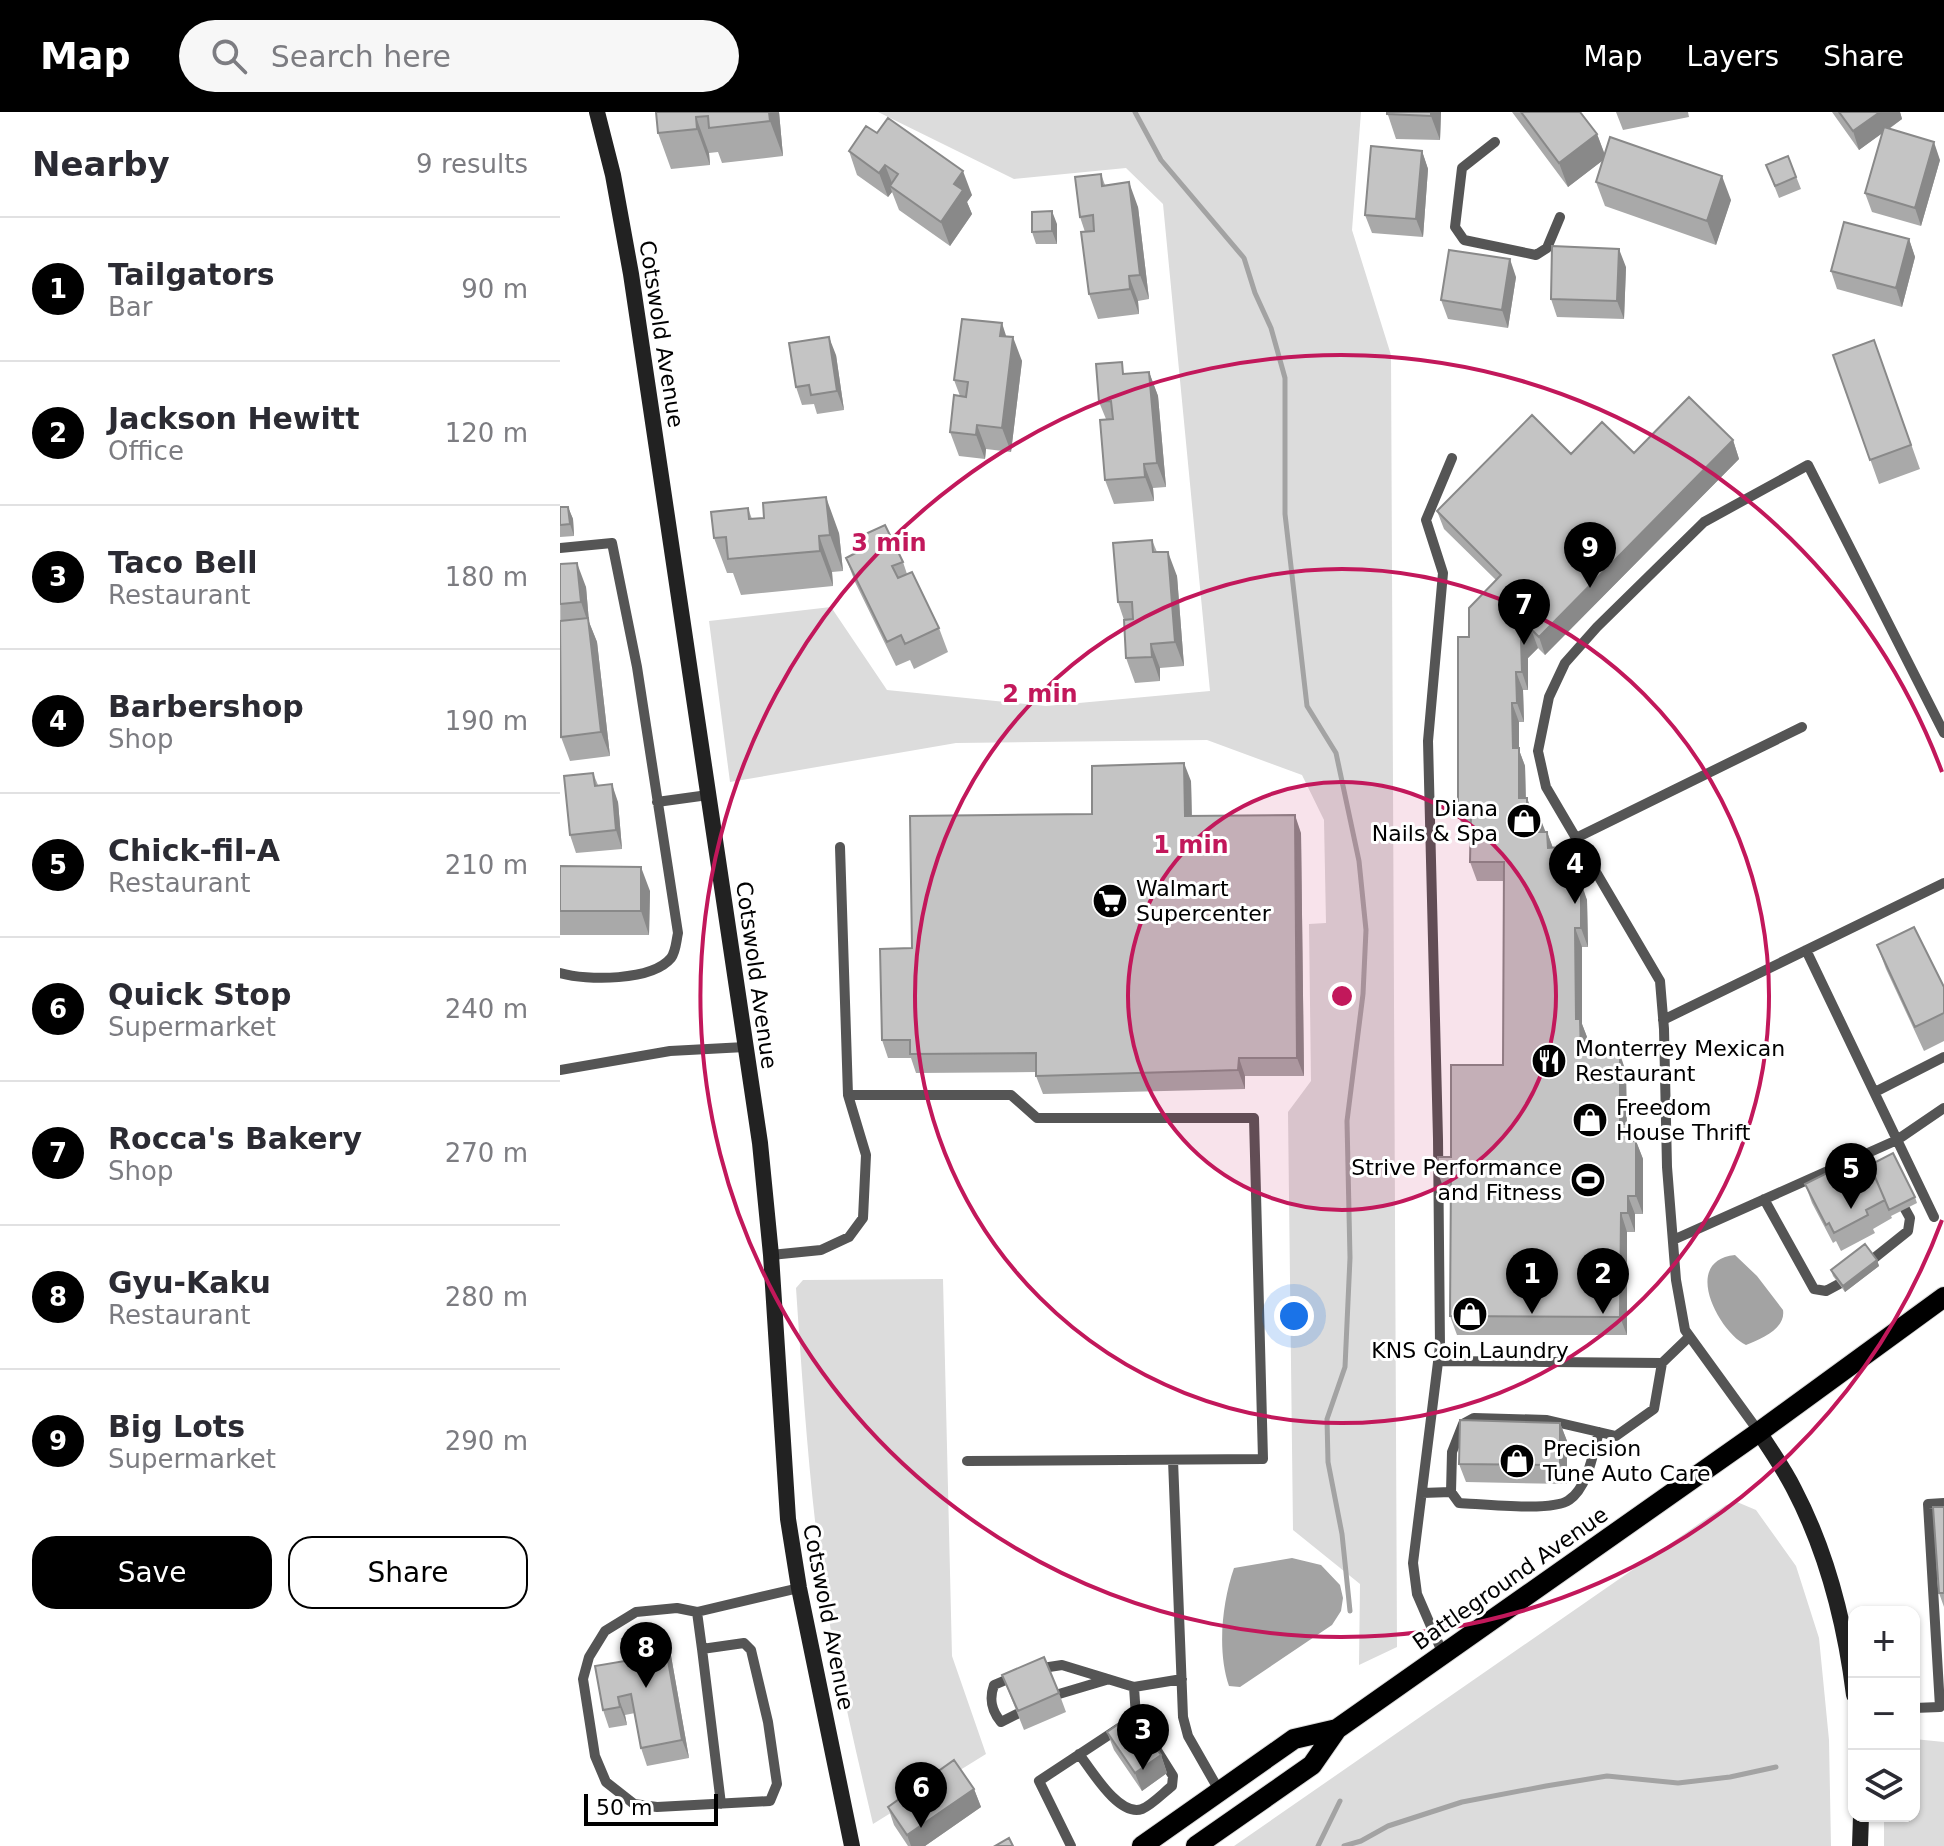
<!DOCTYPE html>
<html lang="en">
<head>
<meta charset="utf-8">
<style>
	body { margin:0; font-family:"DejaVu Sans",sans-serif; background:#f7f7f7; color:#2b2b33 }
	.controls { position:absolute; right:24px; bottom:24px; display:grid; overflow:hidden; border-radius:16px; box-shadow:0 2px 6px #0004 }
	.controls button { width:72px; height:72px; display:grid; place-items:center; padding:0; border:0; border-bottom:2px solid #e1e1e2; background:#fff; color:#2b2b33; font:40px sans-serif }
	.scale { position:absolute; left:24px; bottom:20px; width:134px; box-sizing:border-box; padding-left:8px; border:4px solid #000; border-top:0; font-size:22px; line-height:28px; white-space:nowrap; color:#000; -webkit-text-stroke:6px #fff; paint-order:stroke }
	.you { position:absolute; left:734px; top:1204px; width:28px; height:28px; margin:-20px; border:6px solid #fff; border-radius:50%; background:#1a73e8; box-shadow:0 0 0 12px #1a73e833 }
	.badge { display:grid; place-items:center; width:52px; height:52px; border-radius:50%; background:#000; color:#fff; font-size:26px; font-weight:700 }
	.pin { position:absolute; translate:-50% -66px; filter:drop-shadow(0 2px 4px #0008) }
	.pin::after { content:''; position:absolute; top:42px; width:28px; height:24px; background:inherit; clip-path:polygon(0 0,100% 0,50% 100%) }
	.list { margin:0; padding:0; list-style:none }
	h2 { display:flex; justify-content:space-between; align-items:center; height:104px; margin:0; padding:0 32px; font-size:34px }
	h2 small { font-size:26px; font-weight:400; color:#7c7c81 }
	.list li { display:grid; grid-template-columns:52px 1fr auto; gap:24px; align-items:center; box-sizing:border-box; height:144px; padding:0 32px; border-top:2px solid #e1e1e2 }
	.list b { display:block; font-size:30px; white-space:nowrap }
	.list p { margin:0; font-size:26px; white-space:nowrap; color:#7c7c81 }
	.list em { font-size:26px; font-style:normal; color:#7c7c81 }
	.actions { display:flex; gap:16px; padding:24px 32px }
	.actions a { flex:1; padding:18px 0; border:2px solid #000; border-radius:24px; text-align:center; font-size:28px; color:#000 }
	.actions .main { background:#000; color:#fff }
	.icon { flex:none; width:44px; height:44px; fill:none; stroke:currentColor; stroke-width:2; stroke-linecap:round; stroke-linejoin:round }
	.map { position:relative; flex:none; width:1384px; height:1734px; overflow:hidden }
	header { display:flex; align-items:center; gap:48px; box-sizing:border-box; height:112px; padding:0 40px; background:#000; color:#fff }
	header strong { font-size:38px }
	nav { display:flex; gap:44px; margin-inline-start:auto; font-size:28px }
	.search { width:560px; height:72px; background:#f7f7f7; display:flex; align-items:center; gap:20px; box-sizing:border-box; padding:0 28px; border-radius:44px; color:#7c7c81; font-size:30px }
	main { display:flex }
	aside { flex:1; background:#fff }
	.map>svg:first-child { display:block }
	.green { fill:#dcdcdc }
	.water { fill:#a3a3a3 }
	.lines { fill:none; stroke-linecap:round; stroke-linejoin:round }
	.stream { stroke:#a3a3a3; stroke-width:5 }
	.primary-casing { stroke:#dbdbdb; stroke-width:22 }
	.lane { stroke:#555; stroke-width:10 }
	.secondary { stroke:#222; stroke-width:16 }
	.primary { stroke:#000; stroke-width:20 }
	.wall { fill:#a9a9a9 }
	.shaded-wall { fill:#898989 }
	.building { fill:#c4c4c4; stroke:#898989; stroke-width:2 }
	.ring { fill:none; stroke:#c2185b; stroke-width:4 }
	.labels { text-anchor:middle; stroke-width:6; stroke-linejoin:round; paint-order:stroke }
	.street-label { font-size:22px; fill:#000; stroke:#fff }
	.poi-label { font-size:22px; fill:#000; stroke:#fff; text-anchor:start }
	.centre { fill:#c2185b; stroke:#fff; stroke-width:4 }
	.ring-label { font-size:24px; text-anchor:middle; font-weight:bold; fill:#c2185b; stroke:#fff; stroke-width:6; stroke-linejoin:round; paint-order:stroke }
</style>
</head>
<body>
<header>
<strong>Map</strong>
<div class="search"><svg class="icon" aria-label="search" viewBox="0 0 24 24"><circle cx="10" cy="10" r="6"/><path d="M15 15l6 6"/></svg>Search here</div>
<nav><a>Map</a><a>Layers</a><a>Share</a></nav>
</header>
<main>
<aside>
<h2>Nearby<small>9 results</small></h2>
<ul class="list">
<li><span class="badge">1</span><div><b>Tailgators</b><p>Bar</p></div><em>90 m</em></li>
<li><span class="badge">2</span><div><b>Jackson Hewitt</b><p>Office</p></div><em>120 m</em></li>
<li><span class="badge">3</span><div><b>Taco Bell</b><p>Restaurant</p></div><em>180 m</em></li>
<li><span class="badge">4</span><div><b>Barbershop</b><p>Shop</p></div><em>190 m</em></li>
<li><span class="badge">5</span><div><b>Chick-fil-A</b><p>Restaurant</p></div><em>210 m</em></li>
<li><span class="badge">6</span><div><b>Quick Stop</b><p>Supermarket</p></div><em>240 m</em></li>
<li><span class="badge">7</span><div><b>Rocca's Bakery</b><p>Shop</p></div><em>270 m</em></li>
<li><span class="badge">8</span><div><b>Gyu-Kaku</b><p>Restaurant</p></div><em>280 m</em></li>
<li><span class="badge">9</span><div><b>Big Lots</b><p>Supermarket</p></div><em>290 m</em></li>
</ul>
<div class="actions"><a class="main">Save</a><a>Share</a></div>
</aside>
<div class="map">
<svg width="1384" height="1734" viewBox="0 0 1384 1734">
	<rect width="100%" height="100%" fill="#fff"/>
	<path class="green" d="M318 0H801L792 118 831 243 837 1535 799 1553 800 1472 733 1418 728 1000 751 969 749 812 766 811 764 708 742 663 647 628 396 631 170 670 149 509 271 495 327 578 486 594 650 579 603 92 566 56 454 67Z
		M383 1167 392 1544 426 1642 313 1712C292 1622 271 1534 259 1443 248 1354 242 1265 236 1176L243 1168Z
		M1177 1390 1196 1398 1236 1454 1259 1526 1269 1628 1271 1734H674L1166 1393Z
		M1354 1627 1384 1630V1734H1324V1704H1354Z"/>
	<path class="water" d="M1175 1143 1197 1164 1223 1198C1226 1217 1201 1227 1186 1233 1160 1221 1120 1149 1175 1143Z
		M732 1446 761 1453 780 1473 783 1486 781 1499 772 1513 680 1575 669 1574C657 1539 662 1491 674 1456Z"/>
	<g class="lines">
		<path class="stream" d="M575 0 601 48 684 146 695 181 711 216 725 266V402L747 594 776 641 799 749 806 818 803 882 787 1009 790 1146 785 1255 767 1307 768 1350 782 1422 790 1499
			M758 1734 780 1689
			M784 1734 801 1729 828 1714 902 1690 986 1674 1047 1664 1118 1671 1170 1665 1216 1655"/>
		<defs>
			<path id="primary" d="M582 1734 734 1627 777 1617
				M636 1734 752 1653 777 1617 1199 1320 1384 1185"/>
		</defs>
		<use href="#primary" class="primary-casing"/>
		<path class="lane" d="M935 30 902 56 895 115 904 128 976 143 987 136 1000 105
			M0 436 52 431 77 555 118 821C116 830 116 839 111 846 92 869 27 869 0 861
			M97 690 148 683
			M1016 726 1242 615
			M280 735 288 983
			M1246 838 1374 1105
			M1103 908 1384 771
			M0 958 110 939 185 935
			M1315 980 1384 945
			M1204 1087 1254 1177 1266 1179 1279 1172
			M1113 1128 1337 1028 1384 996
			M211 1143 261 1138 289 1125 303 1106 306 1043 288 983H451L477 1006H694L703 1347 407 1349
			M1313 1147 1348 1119 1350 1106 1345 1097
			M878 1249 1102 1251 1129 1225
			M1199 1320 1125 1218 1116 1168 1107 1055 1104 917 1100 869 986 675 978 639 989 585 1005 551 1037 515 1144 410 1248 353 1384 621
			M613 1348 623 1605 628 1624 660 1680
			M891 1380 899 1391C922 1392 993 1400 1009 1388 1028 1375 1033 1341 1039 1320
			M862 1381 891 1380 892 1340 903 1312 914 1306 987 1308 1056 1324 1094 1297 1102 1251
			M137 1500 142 1537 184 1531 191 1538 208 1610 217 1672 210 1689 97 1695 74 1692 46 1670 35 1644 23 1567 29 1545 45 1519 76 1500 117 1496 137 1500 239 1476
			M142 1537 161 1692
			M883 1542 857 1482 853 1451 880 1234 878 1027 868 629 883 461 866 408 892 346
			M476 1557 502 1553 574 1575
			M453 1565 434 1573C429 1587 431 1598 441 1610L457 1602
			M499 1582 546 1568
			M1354 1596 1380 1595 1368 1392 1384 1391
			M519 1642C532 1659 559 1705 582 1697 592 1693 603 1681 612 1674L613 1664 576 1605
			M511 1734 479 1669 576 1605 574 1575 622 1567"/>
		<path class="secondary" d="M37 0 53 63 71 162 200 1031 211 1143 228 1407 239 1476 292 1734
			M1199 1320C1211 1339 1224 1357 1234 1377 1268 1442 1285 1511 1294 1583
			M1300 1734 1301 1704"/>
		<use href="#primary" class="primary"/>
	</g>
	<path class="wall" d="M96 0H219L223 44 162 51 158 40 149 41 150 53 111 57 98 21Z
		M827 0H881L880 28 836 27Z
		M952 0H1020L1037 22 1045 43 1171 88 1156 133 1045 94 1036 70 1043 48 1008 75Z
		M1056 0H1128L1129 5 1063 18Z
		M1272 0H1340L1342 7 1329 17 1380 48 1361 114 1312 100 1305 81 1322 21 1299 38Z
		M289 39 412 83 407 90 412 102 390 134 339 98 332 80 328 85 297 63Z
		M862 39 868 57 863 125 812 121 805 103Z
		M1228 44 1241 77 1219 86 1206 53Z
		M541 62 545 73 578 95 589 187 578 189 579 202 538 207 529 182 525 120 520 105Z
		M497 112V132H476L472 120Z
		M1349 127 1355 145 1342 195 1277 177 1271 159Z
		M1066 155 1064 207 997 205 991 187Z
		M956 165 948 216 888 207 881 188Z
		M446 224 462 249 451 340 426 337 425 347 399 344 390 320 400 284 394 268Z
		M1314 228 1360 357 1319 372 1273 243Z
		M276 243 284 298 257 302 254 292 242 293 236 275Z
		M589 260 598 284 606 375 593 376 594 389 554 392 545 368 546 307 539 290 566 262Z
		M1173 328 1179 347 985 543 978 536 968 546V578H963L964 610H959V638L965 654 966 686 974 703 985 720H987L993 736 1018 770 1027 788 1028 835H1022V912L1027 925V942L1066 960 1067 1012H1068L1074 1029H1076L1083 1047V1102H1075V1120H1067V1223H897L890 1204 891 1080H885L878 1061 891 1045 943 953 944 769H917L910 750 911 720H904L898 701 909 525 936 468 884 417 877 399 1011 342 1074 341Z
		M0 395H8L13 407 14 424 0 425Z
		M188 396 192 407 279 421 283 459 272 460 273 474 181 483 173 461H167L154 426Z
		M301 424 343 450 347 462 379 516 388 540 354 557 350 548 336 554 295 470 286 446 306 436Z
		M592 428 597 440 617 464 624 554 600 556V569L575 571 566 546 564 508 558 490Z
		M0 452 26 475 29 510 37 530 50 644 10 649 1 625Z
		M33 661 38 673 58 690 62 737 16 741 10 723Z
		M631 669 632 704 741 721 744 964H685V977L483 982 476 964V960L356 961 351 946H328L322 928 352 836 532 702Z
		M0 754 90 779 89 823H0Z
		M1317 833 1384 875V929L1364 939 1326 857Z
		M1310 1053 1355 1085 1357 1091 1331 1104 1332 1106 1313 1117 1315 1121 1281 1139 1276 1129 1273 1131 1252 1091 1245 1072Z
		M1317 1148 1319 1154 1285 1180 1273 1164 1271 1158Z
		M1000 1311 1007 1329V1372L906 1370 899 1352Z
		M1384 1395V1495L1379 1481Z
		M110 1538 129 1646 87 1654 81 1636 75 1601 65 1603 67 1613 49 1616 43 1598 65 1549Z
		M442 1563 499 1581 506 1600 464 1618Z
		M547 1620 601 1643 607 1661 582 1679 554 1638Z
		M414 1677 421 1695 365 1734H348L334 1713 328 1695Z"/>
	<path class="shaded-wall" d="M209 0H219L223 44 210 9Z
		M871 0H881L880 28 871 4Z
		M1320 0H1340L1342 7 1299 38 1293 19Z
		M136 5 149 41 150 53 137 17Z
		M1037 22 1046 46 1008 75 999 51Z
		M1374 30 1380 48 1361 114 1355 96Z
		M862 39 868 57 863 125 856 107Z
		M325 53 334 76 330 74 332 80 328 85 319 61Z
		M403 59 412 83 407 90 412 102 390 134 381 110 394 72Z
		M1162 64 1171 88 1156 133 1147 109Z
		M569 70 578 95 589 187 580 163Z
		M492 99 497 112V132L492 119Z
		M1349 127 1355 145 1342 195 1336 176Z
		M1059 137 1066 155 1064 207 1057 189Z
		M950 147 956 165 948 216 942 198Z
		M569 164 578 189 579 202 570 177Z
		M442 211 450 236 440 224Z
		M269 225 276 243 284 298 277 279Z
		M453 225 462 249 451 340 442 316Z
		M589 260 598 284 606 375 597 351Z
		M417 313 426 337 425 347 416 323Z
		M1173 328 1179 347 985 543 979 525Z
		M584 352 593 376 594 389 585 365Z
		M266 385 279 421 283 459 270 423Z
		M8 395 13 407 14 424 10 412Z
		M259 424 272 460 273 474 260 439Z
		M608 440 617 464 624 554 615 530Z
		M17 451 26 475 29 510 37 530 50 644 41 620 28 511 21 490Z
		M971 517 978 536 968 546V578L962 560 961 528Z
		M591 532 600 556V569L592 545Z
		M956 560 963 578 964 610 957 591Z
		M952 591 959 610V638L965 654 966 704 959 686 953 636Z
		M624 651 631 669 632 722 625 704Z
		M52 672 58 690 62 737 56 718Z
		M967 686 974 704 967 703Z
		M735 703 741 721 744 964 737 946Z
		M979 703 986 721 979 720Z
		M987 720 994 739 988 736Z
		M1000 735 1006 754H1000Z
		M1012 754 1019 772 1013 770Z
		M81 755 90 779 89 823 81 799Z
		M1021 770 1027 788 1028 835 1021 816Z
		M1015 816 1022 835V912L1027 925V960L1021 942 1016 907Z
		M1060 942 1066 960 1067 1031 1060 1012Z
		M679 946 685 964V977L678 958Z
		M1068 1012 1075 1030 1068 1029Z
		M1076 1029 1083 1047V1102L1076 1084Z
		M1068 1084 1075 1102V1120L1068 1101Z
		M1061 1101 1067 1120V1223L1060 1205Z
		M1317 1148 1319 1154 1285 1180 1283 1174Z
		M1000 1311 1007 1329V1372L1000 1353Z
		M103 1520 110 1538 129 1646 122 1628Z
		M58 1585 65 1603 67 1613 60 1595Z
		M601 1643 607 1661 582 1679 575 1661Z
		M414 1677 421 1695 365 1734H351L347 1723Z"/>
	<path class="building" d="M96 0H209L210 9 149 16 148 4 136 5 137 17 98 21Z
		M827 0H871V4L827 2Z
		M961 0H1020L1037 22 999 51Z
		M1279 0H1320L1293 19Z
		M328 6 403 59 394 72 403 78 381 110 330 74 338 62 325 53 319 61 289 39 306 14 317 21Z
		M1324 15 1374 30 1355 96 1305 81Z
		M1050 25 1162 64 1147 109 1036 70Z
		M811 34 862 39 856 107 805 103Z
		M1228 44 1236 65 1215 74 1206 53Z
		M541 62 542 74 569 70 580 163 569 164 570 177 529 182 521 120 534 119 533 103 520 105 515 65Z
		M492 99V119L472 120V100Z
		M1284 110 1349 127 1336 176 1271 159Z
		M992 134 1059 137 1057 189 991 187Z
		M889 138 950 147 942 198 881 188Z
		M402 207 442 211 440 224 453 225 442 316 417 313 416 323 390 320 394 283 406 285 408 270 394 268Z
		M269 225 277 279 251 283 249 273 236 275 229 231Z
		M1314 228 1351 333 1310 348 1273 243Z
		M562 250 563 262 589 260 597 351 584 352 585 365 545 368 540 308 553 307 551 289 539 290 536 252Z
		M1129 285 1173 328 979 525 971 517 961 528 962 560H956L957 591H952L953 636H959V686H967V703H979V720H987L988 736 1000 735V754H1012L1013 770H1021V816H1015L1016 907H1020L1021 942H1060V1012H1068V1029H1076V1084H1068V1101H1061L1060 1205 890 1204 891 1062 878 1061V1045H891V953H943L944 750H910L911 701H898V525H909V496L941 463 877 399 972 303 1011 342 1042 310 1074 341Z
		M266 385 270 423 259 424 260 439 168 447 166 425 154 426 151 400 188 396 189 407 204 406 203 391Z
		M0 395H8L10 412 0 413Z
		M325 413 343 450 332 454 338 466 352 460 379 516 345 532 341 523 327 530 286 446 307 435 301 424Z
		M592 428 593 440H608L615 530 591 532 592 545 566 546 564 508 573 507 572 490H558L553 431Z
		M17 451 21 490 0 492V452Z
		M28 506 41 620 1 625 0 509Z
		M624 651 625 704 735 703 737 946H679L678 958 476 964V941L350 942V928H322L320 837 352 836 350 704 532 702V654Z
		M33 661 35 674 52 672 56 718 10 723 4 664Z
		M0 754 81 755V799H0Z
		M1354 815 1384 875V901L1355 915 1317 833Z
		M1333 1041 1355 1085 1329 1098 1310 1053Z
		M1305 1042 1325 1088 1306 1098 1308 1103 1274 1121 1269 1111 1266 1113 1245 1072Z
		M1305 1132 1317 1148 1283 1174 1271 1158Z
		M900 1308 1000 1311V1353L899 1352Z
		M1373 1395H1384V1481H1379Z
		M103 1520 122 1628 81 1636 71 1582 58 1585 60 1595 43 1598 35 1554 65 1549 62 1527Z
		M484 1545 499 1581 458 1599 442 1563Z
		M573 1602 601 1643 575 1661 547 1620Z
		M394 1648 414 1677 347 1723 328 1695Z
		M449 1726 453 1734H435Z"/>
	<circle cx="782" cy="884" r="214" fill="#c2185b" fill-opacity=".12"/>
	<g class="ring">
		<circle cx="782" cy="884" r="214"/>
		<circle cx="782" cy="884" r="427"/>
		<path d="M1382 1108A641 641 0 1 1 1382 660"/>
	</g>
	<defs>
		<symbol id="shop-disc" viewBox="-11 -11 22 22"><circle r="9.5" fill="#000" stroke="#fff"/><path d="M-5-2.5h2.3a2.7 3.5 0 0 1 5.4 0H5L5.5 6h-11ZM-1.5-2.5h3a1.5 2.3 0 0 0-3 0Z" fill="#fff"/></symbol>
		<symbol id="supermarket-disc" viewBox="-11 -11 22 22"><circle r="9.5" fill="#000" stroke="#fff"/><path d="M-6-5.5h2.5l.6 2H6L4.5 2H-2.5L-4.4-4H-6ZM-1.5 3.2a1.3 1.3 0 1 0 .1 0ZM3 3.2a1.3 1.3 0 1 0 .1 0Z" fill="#fff"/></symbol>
		<symbol id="restaurant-disc" viewBox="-11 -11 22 22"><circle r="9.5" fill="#000" stroke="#fff"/><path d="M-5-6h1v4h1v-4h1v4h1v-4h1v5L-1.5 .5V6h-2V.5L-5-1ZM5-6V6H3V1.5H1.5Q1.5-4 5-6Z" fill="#fff"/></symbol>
		<symbol id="stadium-disc" viewBox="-11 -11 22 22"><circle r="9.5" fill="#000" stroke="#fff"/><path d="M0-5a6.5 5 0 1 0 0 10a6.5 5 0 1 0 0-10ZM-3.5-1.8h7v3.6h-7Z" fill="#fff"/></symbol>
	</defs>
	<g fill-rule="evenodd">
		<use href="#shop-disc" x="944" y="689" width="40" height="40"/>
		<use href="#supermarket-disc" x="530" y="769" width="40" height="40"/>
		<use href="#restaurant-disc" x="969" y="929" width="40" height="40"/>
		<use href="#shop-disc" x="1010" y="988" width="40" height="40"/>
		<use href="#stadium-disc" x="1008" y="1048" width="40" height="40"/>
		<use href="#shop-disc" x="890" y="1182" width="40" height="40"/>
		<use href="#shop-disc" x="937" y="1329" width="40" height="40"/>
	</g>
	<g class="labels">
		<g class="street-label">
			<text transform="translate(102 222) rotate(81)" y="8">Cotswold Avenue</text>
			<text transform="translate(197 863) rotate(82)" y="8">Cotswold Avenue</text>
			<text transform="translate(950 1466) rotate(-35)" y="8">Battleground Avenue</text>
			<text transform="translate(269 1505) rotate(79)" y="8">Cotswold Avenue</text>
		</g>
		<g class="poi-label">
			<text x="938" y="704" text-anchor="end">Diana<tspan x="938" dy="25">Nails &amp; Spa</tspan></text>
			<text x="576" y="784">Walmart<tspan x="576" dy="25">Supercenter</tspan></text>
			<text x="1015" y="944">Monterrey Mexican<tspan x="1015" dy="25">Restaurant</tspan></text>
			<text x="1056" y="1003">Freedom<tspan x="1056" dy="25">House Thrift</tspan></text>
			<text x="1002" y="1063" text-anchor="end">Strive Performance<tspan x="1002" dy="25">and Fitness</tspan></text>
			<text x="910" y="1246" text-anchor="middle">KNS Coin Laundry</text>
			<text x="983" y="1344">Precision<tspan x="983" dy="25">Tune Auto Care</tspan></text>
		</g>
	</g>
	<circle cx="782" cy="884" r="12" class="centre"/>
	<g class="ring-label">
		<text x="329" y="439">3 min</text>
		<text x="480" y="590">2 min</text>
		<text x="631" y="741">1 min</text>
	</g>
</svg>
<div class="controls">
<button>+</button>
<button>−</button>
<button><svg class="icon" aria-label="layers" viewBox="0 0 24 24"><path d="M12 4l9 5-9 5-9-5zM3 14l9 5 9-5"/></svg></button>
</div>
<div class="scale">50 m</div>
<div class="you"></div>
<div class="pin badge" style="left:972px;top:1202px">1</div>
<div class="pin badge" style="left:1043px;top:1202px">2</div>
<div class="pin badge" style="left:583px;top:1658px">3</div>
<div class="pin badge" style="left:1015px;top:792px">4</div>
<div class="pin badge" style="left:1291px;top:1097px">5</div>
<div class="pin badge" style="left:361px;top:1716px">6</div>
<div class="pin badge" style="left:964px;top:533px">7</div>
<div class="pin badge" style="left:86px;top:1576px">8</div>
<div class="pin badge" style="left:1030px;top:476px">9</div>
</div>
</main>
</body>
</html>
